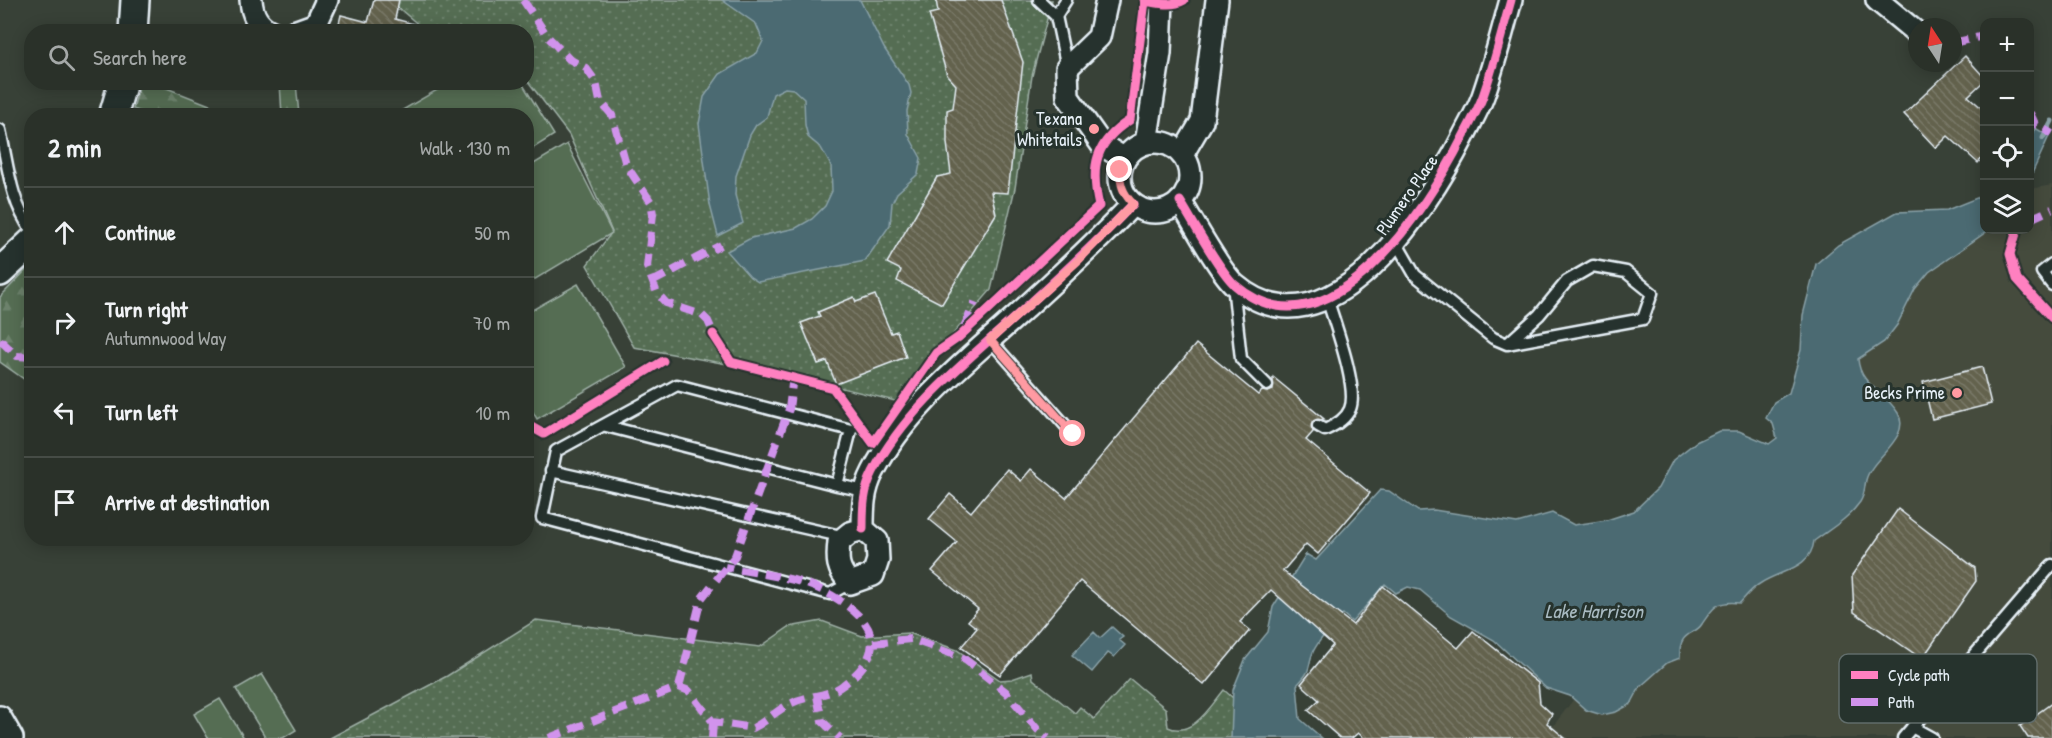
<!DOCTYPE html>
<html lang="en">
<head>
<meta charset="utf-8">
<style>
	body { margin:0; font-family:"Patrick Hand",sans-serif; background:#323931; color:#f1f3f6 }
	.controls { position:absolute; right:18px; top:18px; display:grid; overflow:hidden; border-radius:12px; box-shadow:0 3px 15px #0003 }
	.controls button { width:54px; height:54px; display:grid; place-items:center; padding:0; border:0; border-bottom:2px solid #464c46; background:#2a3129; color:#f1f3f6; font:30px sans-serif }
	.compass { position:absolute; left:1908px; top:18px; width:54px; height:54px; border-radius:50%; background:#2a3129; box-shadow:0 3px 15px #0003; rotate:348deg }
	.stop { position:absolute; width:18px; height:18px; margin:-14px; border:4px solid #ff9aa2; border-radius:50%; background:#fff }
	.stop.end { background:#ff9aa2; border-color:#fff; box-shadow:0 2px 6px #0008 }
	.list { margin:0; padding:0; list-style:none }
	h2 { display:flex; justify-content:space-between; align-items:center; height:78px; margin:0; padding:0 24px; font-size:26px }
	h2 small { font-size:20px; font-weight:400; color:#a5a9a8 }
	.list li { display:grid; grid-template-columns:39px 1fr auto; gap:18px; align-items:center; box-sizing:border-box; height:90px; padding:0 24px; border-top:2px solid #464c46 }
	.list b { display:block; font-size:22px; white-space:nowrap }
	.list p { margin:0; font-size:20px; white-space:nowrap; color:#a5a9a8 }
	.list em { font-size:20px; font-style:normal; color:#a5a9a8 }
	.icon { flex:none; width:33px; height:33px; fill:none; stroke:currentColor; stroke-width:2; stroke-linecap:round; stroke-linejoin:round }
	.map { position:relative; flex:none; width:2052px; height:738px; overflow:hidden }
	.search { position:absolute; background:#2a3129; box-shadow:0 3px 15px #0003; left:24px; top:24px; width:510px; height:66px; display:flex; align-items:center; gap:15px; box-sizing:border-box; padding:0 21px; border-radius:24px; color:#a5a9a8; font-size:22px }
	.panel { position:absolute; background:#2a3129; box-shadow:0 3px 15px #0003; left:24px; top:108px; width:510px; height:438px; border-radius:24px }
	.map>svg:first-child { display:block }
	.built { fill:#454b3e }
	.grass { fill:url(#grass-dots); stroke:#9eafa6; stroke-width:1.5 }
	.forest { fill:url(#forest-firs); stroke:#9eafa6; stroke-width:1.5 }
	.green { fill:#546d53; stroke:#9eafa6; stroke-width:1.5 }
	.water { fill:#4b6b72; stroke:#8aa1a8; stroke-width:1.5 }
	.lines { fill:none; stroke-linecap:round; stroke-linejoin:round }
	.stream { stroke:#8aa1a8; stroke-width:5 }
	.building { fill:url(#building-back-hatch); stroke:#e8f1f8; stroke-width:1.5 }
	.service-casing { stroke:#e8f1f8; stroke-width:15 }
	.minor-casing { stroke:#e8f1f8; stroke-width:26 }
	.tertiary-casing { stroke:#e8f1f8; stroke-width:32 }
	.service { stroke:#26332d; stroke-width:10 }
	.minor { stroke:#26332d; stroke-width:21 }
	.tertiary { stroke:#26332d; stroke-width:27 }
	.quiet { stroke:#d193ec; stroke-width:8; stroke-dasharray:15 8; stroke-linecap:butt }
	.cycleway-casing { stroke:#26332d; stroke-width:13 }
	.cycleway { stroke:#ff80c0; stroke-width:9 }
	.route { stroke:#ff9aa2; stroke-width:8 }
	.poi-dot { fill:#ff9aa2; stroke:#26332d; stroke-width:2 }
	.labels { text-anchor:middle; stroke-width:6; stroke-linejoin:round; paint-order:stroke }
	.poi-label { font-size:18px; fill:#e8f1f8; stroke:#26332d; text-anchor:end }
	.street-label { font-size:18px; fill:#e8f1f8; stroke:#26332d }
	.water-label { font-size:20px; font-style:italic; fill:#a9bbc2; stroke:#26332d }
	.key { fill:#26332d; stroke:#606c6a; stroke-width:1.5 }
	.key-label { font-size:16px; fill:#e8f1f8 }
</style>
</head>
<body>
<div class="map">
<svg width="2052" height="738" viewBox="0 0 2052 738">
	<defs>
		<pattern id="grass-dots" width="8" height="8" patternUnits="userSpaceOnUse" patternTransform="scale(1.5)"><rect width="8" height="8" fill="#546d53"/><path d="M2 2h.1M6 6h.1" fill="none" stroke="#6d826c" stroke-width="1.8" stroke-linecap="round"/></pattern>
		<pattern id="forest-firs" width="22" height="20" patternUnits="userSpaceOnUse" patternTransform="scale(1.5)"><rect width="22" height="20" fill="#546d53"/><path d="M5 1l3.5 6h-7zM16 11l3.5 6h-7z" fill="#6d826c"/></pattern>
		<pattern id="building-back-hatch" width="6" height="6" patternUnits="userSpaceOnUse" patternTransform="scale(1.5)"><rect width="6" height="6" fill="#63624e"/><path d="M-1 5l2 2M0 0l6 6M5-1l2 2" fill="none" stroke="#797968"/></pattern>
	</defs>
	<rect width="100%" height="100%" fill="#384137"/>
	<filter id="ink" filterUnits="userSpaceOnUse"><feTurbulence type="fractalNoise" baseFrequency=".0167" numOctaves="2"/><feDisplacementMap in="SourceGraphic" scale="12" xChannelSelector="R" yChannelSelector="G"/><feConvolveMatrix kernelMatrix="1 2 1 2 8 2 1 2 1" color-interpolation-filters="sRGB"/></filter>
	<g filter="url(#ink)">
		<path class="built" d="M2052 185V738H1544L1646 605 1802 453 1902 270 1984 230H2030V189Z"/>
		<path class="grass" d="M389 0H1052L1032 76 1015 188 991 290 895 401 793 376 634 347 587 265 612 232 569 135 527 80 526 32 426 31Z
			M536 620 760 647 789 627 822 621 862 636 909 633 957 650 1000 680 1012 679 1032 672 1033 679 1075 713 1080 707 1094 719 1130 679 1166 709 1168 727C1192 738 1210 707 1224 690L1278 738H330L447 676Z"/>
		<path class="forest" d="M140 83H154L235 115H150L133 109Z
			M280 83H296L299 115H282Z
			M31 265V384L0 362V297Z"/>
		<path class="green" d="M449 83H522L554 135 527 152 526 116 394 115Z
			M567 144 612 233 527 284V168Z
			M578 284 626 367 537 419 527 402V313Z
			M262 674 296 730 283 738H266L236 689Z
			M220 699 244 738H208L194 714Z"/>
		<path class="water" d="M722 0H860L884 48 909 85 911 93 907 111 908 134 921 158 918 174 897 193 892 203 890 225 865 261 758 282 750 277 727 251 751 238 796 228 812 219 825 206 832 191 831 166 821 148 808 137 805 125 804 99 793 89 785 88 773 94 767 117 756 125 750 135 736 176 735 195 743 223 718 236 710 205 699 124 704 97 720 74 757 53 763 41 756 24Z
			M2035 128 2049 136 2030 178V142Z
			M1984 195V230H1989L1929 272 1915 289 1897 325 1884 342 1858 359C1860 386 1885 391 1898 413 1912 438 1871 458 1866 480 1864 489 1865 494 1860 502 1848 519 1830 529 1814 541 1811 569 1781 570 1761 583 1752 588 1747 595 1740 603 1717 600 1713 607 1702 624 1695 636 1678 630 1680 658L1667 663 1640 687 1631 704 1616 712 1602 715 1586 710 1570 696 1546 688 1494 640 1451 616 1420 590 1408 587 1396 593 1385 584 1352 622 1343 614C1333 626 1319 638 1313 652 1306 671 1313 668 1297 685L1300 719 1322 738H1231L1233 690 1245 660 1268 632 1273 607 1306 554 1316 560 1380 490 1389 491 1418 511 1434 510 1517 523 1552 513 1574 525 1607 520 1634 511 1658 488 1673 460 1696 442 1719 431H1739L1769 444 1777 438 1773 424 1766 418 1774 402 1789 393 1801 350 1803 315 1816 264 1838 245 1897 212 1947 210Z
			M1112 627 1123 637 1119 640 1125 645 1114 657 1108 653 1092 672 1072 655 1094 632 1100 638Z"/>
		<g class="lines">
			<path class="stream" d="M2043 138 2052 121"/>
		</g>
		<path class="building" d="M374 0H399L395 19 421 26V32H337L341 15 368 22Z
			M936 0H1001L1023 62 1008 193 991 192 996 214 942 304 897 281 901 270 887 263 937 177 951 174 947 143V110L953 108 956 85 947 75 929 14 938 12Z
			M1965 56 1984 77V81L1968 96 1984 110V155L1978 163 1948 136 1936 148 1904 114Z
			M875 295 891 333 897 331 906 357 836 384 827 361 818 364 801 323 820 316 818 312 854 297 856 302Z
			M1196 344 1258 395 1262 391 1268 392 1273 390V377L1324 419 1312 422 1313 432 1306 440 1370 493 1318 554 1306 544 1283 571 1353 625 1383 586 1458 648 1473 631 1538 683 1540 703 1552 714 1547 723 1565 738H1364L1358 733 1352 738H1340L1308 710 1319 700 1301 684 1333 645 1271 590 1240 622 1250 630 1204 685 1080 581 1000 675 961 647 977 628 968 621 978 609 932 571 957 542 929 519 950 494 971 512 1007 469 1021 481 1031 469 1066 498Z
			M1982 367 1991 404 1932 419 1923 382Z
			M1898 509 1975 568 1976 581 1922 659 1854 612 1852 575Z
			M2052 703V738H2028L2020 726Z"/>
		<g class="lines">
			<defs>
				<path id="service" d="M1039 0 1056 16 1067 68
					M1056 16 1066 0
					M0 130C8 165 10 201 32 231
					M1396 242 1415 275 1493 338 1507 344 1643 319 1652 293 1626 272 1593 266 1567 281 1539 315 1507 344
					M2052 264 2042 272 2052 285
					M1233 284 1241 359 1267 385
					M990 340 1073 434
					M606 426 837 485
					M1318 426 1325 430C1334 426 1346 419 1350 409 1359 388 1334 322 1327 298
					M551 471 845 537
					M850 583 830 594 542 518 556 451 677 385 851 430 837 485 865 491
					M1912 727 1932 738
					M1903 738 2052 565"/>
				<path id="minor" d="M251 0C252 15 258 26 272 32
					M1107 0 1099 37 1067 68 1068 97 1102 145 1125 159
					M1877 0 1917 33
					M294 32 316 24 327 0
					M1120 177a35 35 0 1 1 70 0a35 35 0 1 1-70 0Z
					M1146 143 1160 53 1162 0
					M1182 155 1202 121 1217 0
					M1180 201C1192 220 1220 272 1235 285 1328 365 1428 206 1463 137 1470 123 1478 110 1483 96 1494 65 1502 32 1511 0
					M863 529C863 508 863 491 873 472 905 410 964 363 1014 318 1055 281 1095 244 1133 204
					M863 529 877 541 878 560 873 575 850 583C837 569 837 560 839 542L850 533Z
					M0 717 12 738"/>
				<path id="tertiary" d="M133 32 135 0
					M113 116 123 82
					M0 272 32 242"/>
			</defs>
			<use href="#service" class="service-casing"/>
			<use href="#minor" class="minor-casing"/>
			<use href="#tertiary" class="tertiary-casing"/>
			<use href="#service" class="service"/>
			<use href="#minor" class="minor"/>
			<use href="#tertiary" class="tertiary"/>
			<path class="quiet" d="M523 0 548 37 569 59 586 68 596 82 600 101 612 115 626 165 651 202 653 214 647 267 657 293 666 303 702 315 708 321 715 337
				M1953 43 1984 36
				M2030 113 2035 124 2052 134
				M2030 219 2052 209
				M652 282 721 245
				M964 327 975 302
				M0 340 17 356 32 357
				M873 643 911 639 963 658 1006 692 1038 730 1048 738
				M679 687 701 599 735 556 789 409 793 376
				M817 696 822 721 840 738
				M549 738 679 687 689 691 713 722 753 728C767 721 778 709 792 703 808 695 828 697 843 685 890 650 875 621 831 595 801 577 759 574 725 567
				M712 738 713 722"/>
			<defs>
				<path id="cycleway" d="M1180 201C1192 220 1220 272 1235 285 1328 365 1428 206 1463 137 1470 123 1478 110 1483 96 1494 65 1502 32 1511 0
					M2017 230 2010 254 2017 279 2052 318
					M713 334 731 362 833 388 873 443 936 353 959 337 1099 206C1090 167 1095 142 1130 120L1145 1C1158 3 1172 7 1184 0
					M526 424 544 434 663 361
					M863 529C863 508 863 491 873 472 905 410 964 363 1014 318 1055 281 1095 244 1133 204"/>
			</defs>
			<use href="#cycleway" class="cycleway-casing"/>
			<use href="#cycleway" class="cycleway"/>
		</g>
	</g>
	<g class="lines" filter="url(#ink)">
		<path class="route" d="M1073 434 990 340 1080 259 1133 204C1123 193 1120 185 1120 170"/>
	</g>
	<g class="poi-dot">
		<circle cx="1094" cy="129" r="6"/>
		<circle cx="1957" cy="393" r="6"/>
	</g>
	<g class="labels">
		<g class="poi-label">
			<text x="1082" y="125">Texana<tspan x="1082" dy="21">Whitetails</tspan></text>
			<text x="1945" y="399">Becks Prime</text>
		</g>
		<g class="street-label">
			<text transform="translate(1407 195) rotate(-55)" y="6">Plumero Place</text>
		</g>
		<g class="water-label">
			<text x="1594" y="618">Lake Harrison</text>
		</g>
	</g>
	<rect x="1839" y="654" width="198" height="69" rx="9" class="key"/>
	<rect x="1851" y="671" width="27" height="8" fill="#ff80c0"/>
	<rect x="1851" y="698" width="27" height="8" fill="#d193ec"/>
	<g class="key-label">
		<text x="1888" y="681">Cycle path</text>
		<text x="1888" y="708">Path</text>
	</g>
</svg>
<div class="controls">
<button>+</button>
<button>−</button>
<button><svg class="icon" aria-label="locate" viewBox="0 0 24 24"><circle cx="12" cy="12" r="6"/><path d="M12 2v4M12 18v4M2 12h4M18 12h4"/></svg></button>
<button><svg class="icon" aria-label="layers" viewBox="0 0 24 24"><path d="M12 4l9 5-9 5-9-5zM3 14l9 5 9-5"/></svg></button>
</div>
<svg class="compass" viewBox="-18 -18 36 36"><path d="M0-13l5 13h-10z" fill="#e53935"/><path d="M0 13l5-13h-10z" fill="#a5a9a8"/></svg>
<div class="stop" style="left:1073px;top:434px"></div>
<div class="stop end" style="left:1120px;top:170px"></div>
<div class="search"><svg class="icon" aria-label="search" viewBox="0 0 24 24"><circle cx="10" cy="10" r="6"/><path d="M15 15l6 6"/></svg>Search here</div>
<section class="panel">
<h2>2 min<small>Walk · 130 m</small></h2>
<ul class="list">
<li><svg class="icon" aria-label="ahead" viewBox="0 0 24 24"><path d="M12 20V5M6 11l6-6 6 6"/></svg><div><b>Continue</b></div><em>50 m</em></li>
<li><svg class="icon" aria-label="right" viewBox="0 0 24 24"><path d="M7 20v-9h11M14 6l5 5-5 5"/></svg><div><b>Turn right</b><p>Autumnwood Way</p></div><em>70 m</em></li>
<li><svg class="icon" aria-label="left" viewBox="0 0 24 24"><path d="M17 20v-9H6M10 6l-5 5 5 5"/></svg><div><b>Turn left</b></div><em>10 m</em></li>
<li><svg class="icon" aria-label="arrive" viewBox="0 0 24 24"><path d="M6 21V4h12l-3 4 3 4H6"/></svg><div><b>Arrive at destination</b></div></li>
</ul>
</section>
</div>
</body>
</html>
